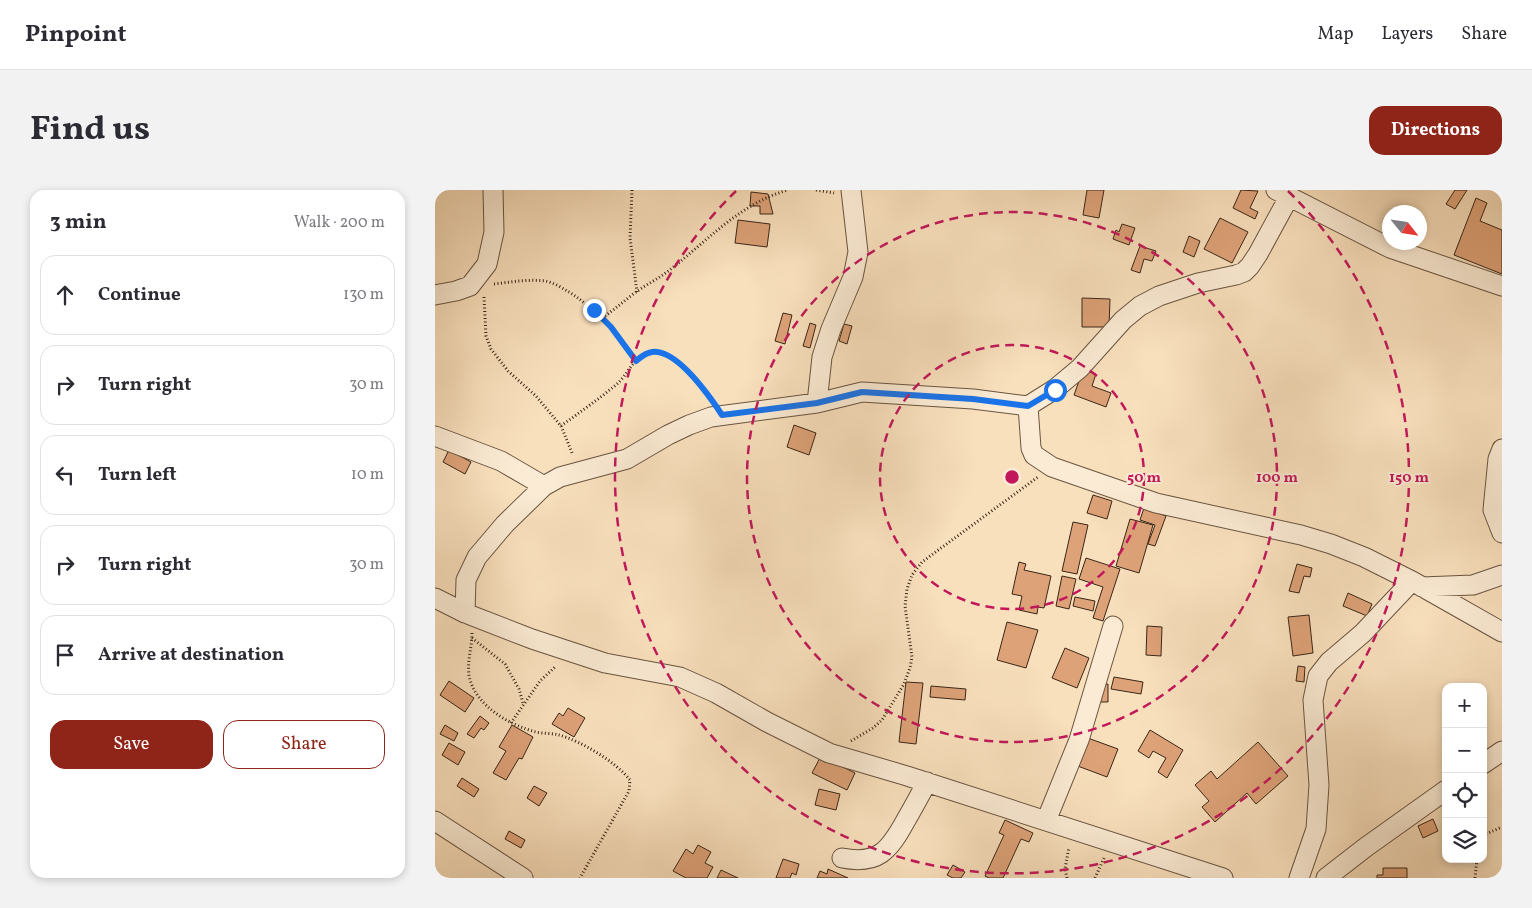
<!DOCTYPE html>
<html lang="en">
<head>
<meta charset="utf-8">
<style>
	body { margin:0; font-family:Vollkorn,serif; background:#f2f2f3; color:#2b2b33 }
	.controls { position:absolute; right:15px; bottom:15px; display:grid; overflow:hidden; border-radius:10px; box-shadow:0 2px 8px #0003 }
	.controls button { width:45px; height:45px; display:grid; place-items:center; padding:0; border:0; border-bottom:1px solid #e1e1e2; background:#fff; color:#2b2b33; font:25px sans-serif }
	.compass { position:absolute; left:947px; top:15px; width:45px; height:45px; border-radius:50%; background:#fff; box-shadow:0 2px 8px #0003; rotate:120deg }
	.stop { position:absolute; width:15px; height:15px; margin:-11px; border:4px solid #1a73e8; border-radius:50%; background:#fff }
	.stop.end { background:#1a73e8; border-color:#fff; box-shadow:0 1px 5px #0008 }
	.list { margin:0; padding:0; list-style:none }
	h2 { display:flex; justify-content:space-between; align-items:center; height:65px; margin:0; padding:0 20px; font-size:21px }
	h2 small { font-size:16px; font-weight:400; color:#7c7c81 }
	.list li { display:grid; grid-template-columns:32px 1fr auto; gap:15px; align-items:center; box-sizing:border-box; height:80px; margin:0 10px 10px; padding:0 10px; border:1px solid #e1e1e2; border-radius:15px }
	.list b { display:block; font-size:19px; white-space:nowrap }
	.list em { font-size:16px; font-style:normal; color:#7c7c81 }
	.actions { display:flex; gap:10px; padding:15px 20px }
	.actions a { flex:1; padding:11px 0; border:1px solid #8f2418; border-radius:15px; text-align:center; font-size:18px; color:#8f2418 }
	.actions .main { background:#8f2418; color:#fff }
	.icon { flex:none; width:28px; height:28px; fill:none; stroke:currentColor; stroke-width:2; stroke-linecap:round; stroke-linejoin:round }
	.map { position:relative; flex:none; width:1067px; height:688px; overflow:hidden; border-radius:15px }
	header { display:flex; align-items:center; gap:30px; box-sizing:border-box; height:70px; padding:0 25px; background:#fff; border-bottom:1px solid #e1e1e2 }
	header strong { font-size:24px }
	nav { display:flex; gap:28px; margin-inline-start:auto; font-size:18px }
	.intro { display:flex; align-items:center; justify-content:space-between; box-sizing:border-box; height:120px; padding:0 30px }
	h1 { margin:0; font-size:35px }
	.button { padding:12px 22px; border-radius:15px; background:#8f2418; color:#fff; font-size:18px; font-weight:700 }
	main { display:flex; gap:30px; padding:0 30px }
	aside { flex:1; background:#fff; border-radius:15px; box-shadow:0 2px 8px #0003 }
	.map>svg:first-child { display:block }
	.building { fill:#dea278; stroke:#392617 }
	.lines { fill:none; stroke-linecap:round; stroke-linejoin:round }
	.street-casing { stroke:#695440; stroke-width:21 }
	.path { stroke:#392617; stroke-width:3; stroke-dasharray:1 2.5; stroke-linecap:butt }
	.street { stroke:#fbebd4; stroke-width:19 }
	.route { stroke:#1a73e8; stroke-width:6 }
	.ring { fill:none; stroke:#c2185b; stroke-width:2.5; stroke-dasharray:9 6 }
	.centre { fill:#c2185b; stroke:#fbebd4; stroke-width:2.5 }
	.ring-label { font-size:15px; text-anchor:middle; font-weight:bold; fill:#c2185b; stroke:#fbebd4; stroke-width:4; stroke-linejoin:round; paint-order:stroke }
</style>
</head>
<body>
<header>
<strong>Pinpoint</strong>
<nav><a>Map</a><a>Layers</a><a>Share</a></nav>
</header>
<div class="intro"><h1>Find us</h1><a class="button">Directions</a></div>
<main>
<aside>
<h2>3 min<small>Walk · 200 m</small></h2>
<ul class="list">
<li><svg class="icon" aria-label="ahead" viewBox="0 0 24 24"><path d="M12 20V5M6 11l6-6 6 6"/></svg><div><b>Continue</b></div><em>130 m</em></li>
<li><svg class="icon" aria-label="right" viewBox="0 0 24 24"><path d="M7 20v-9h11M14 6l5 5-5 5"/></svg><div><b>Turn right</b></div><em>30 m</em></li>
<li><svg class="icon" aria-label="left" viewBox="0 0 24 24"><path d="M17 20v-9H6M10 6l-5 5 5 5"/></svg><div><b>Turn left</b></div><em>10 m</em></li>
<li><svg class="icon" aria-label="right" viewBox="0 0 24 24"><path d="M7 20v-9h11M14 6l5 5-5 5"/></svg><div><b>Turn right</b></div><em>30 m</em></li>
<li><svg class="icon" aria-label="arrive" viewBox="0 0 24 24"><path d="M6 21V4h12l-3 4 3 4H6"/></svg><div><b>Arrive at destination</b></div></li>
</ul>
<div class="actions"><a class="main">Save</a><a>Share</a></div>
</aside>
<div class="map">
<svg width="1067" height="688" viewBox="0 0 1067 688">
	<rect width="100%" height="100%" fill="#f9e0bd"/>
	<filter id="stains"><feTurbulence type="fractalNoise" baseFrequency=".004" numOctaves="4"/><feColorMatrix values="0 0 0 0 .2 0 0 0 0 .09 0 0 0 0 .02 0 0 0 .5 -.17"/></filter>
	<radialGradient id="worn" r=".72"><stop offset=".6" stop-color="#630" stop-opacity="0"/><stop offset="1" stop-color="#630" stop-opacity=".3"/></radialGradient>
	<path class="building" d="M652 0H669L664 28 648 25Z
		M806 0 823 1 815 18 823 22 820 29 798 18Z
		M1020 0H1032L1020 19 1011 14Z
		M316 2 333 4 338 24H325V16H315Z
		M1041 8 1052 13 1045 31 1067 40V84L1019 65Z
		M785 28 813 42 797 73 769 59Z
		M303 30 335 34 332 57 300 53Z
		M687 34 700 38 694 55 678 49 681 40 684 42Z
		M754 46 765 51 759 67 748 62Z
		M705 56 721 61 717 71 709 69 705 83 696 80Z
		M647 108 675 109 674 137H647Z
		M348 123 357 125 350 154 340 151Z
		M375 133 381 135 375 158 368 156Z
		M409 134 417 136 412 154 404 151Z
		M648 180 661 184 657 196 676 203 671 217 639 205Z
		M359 235 381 243 374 265 352 257Z
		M14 260 36 272 30 284 8 272Z
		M658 305 677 311 672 329 652 323Z
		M709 318 731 326 720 356 713 354 720 335 705 330Z
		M695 329 718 335 704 383 681 376Z
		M638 332 653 335 642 384 627 381Z
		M651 368 685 379 668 431 658 428 668 397 644 389Z
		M584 372 591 374 589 380 616 386 609 418 603 417 602 424 584 420 587 406 577 404Z
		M862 374 877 378 875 387 869 386 864 403 854 401Z
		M627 386 641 389 634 419 621 416Z
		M913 403 937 414 932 426 908 416Z
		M640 407 660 411 658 421 638 416Z
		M874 425 878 463 858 466 853 427Z
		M572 432 603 440 591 478 562 470Z
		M712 436 727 437 726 466 711 465Z
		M630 458 654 468 642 498 617 488Z
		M863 476 870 477 869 492 861 491Z
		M679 487 708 492 706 504 676 499Z
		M14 491 39 508 30 522 5 505Z
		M471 492 488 493 481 554 464 552Z
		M673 494V512H665L664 495Z
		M496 496 531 499 530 510 495 507Z
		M133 518 150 528 139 547 117 534 124 523 128 526Z
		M45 526 54 533 49 540 46 538 39 548 32 544Z
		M10 535 23 543 19 551 5 544Z
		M77 535 98 547 87 569 84 568 71 590 58 583 71 561 64 557Z
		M715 540 748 560 732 588 723 582 731 568 718 561 714 568 703 561Z
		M650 547 683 559 672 587 640 575Z
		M823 552 853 586 821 614 812 603 780 632 767 617 774 611 760 595 776 581 782 589Z
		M14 553 30 562 23 575 7 565Z
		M386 566 420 583 412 600 377 583Z
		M27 588 44 599 39 607 22 596Z
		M99 596 112 603 104 616 92 608Z
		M384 599 405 604 401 620 380 615Z
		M998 629 1003 641 988 648 983 636Z
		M570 630 598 643 594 652 586 649 568 688H554L550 686 569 645 564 643Z
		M74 641 90 650 86 658 70 649Z
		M263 655 276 662 270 673 278 677 272 688H251L238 681 251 659 258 664Z
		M348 669 364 674 361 685 357 683 355 688H341Z
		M518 675 530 682 526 688H518L512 685Z
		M948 678H972V688H942V685H948Z
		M393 679 413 688H382L385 681 392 684Z
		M286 680 303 688H282Z"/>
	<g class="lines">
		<defs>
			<path id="street" d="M841 0 955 58 1067 96
				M0 105 21 101 35 96 52 74 59 42 58 0
				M382 213 387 167 396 139 418 87 423 62 416 0
				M593 216 596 258 599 265 617 277 721 313 866 345 896 354 929 367 977 391 1067 442
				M0 246 66 271 109 296
				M1067 259 1063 269 1058 320 1067 343
				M987 397 1038 395 1067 385
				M0 408 30 423 97 449 170 473 245 487 281 503 332 532 394 563 472 586 788 688
				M30 423 31 390 42 367 70 334 109 296 125 287 192 269 233 245 254 235 276 227 382 213 427 202 538 209 593 216 620 199 645 178 688 130 705 116 724 106 763 93 801 85 809 82 815 76 823 64 854 7
				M1048 574 1067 561
				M0 631 88 688
				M611 631 644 550 678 436
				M407 668C443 675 454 661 471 630 478 618 485 605 492 592
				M864 688 881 639 884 595 878 510 883 486 894 472 928 443 977 391
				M891 688 931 657 1011 600"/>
		</defs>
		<use href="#street" class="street-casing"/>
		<path class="path" d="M197 0 195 48 202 102
			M381 0 399 3
			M59 94C76 92 93 89 110 91 118 92 127 98 134 102 164 121 180 143 201 171
			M49 107 51 146 56 159 73 181 101 206 126 236 138 265
			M167 128C179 120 189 111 201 102 212 94 225 88 236 79 273 50 306 13 353 0
			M126 236C145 222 164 209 182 194 192 185 199 168 211 163 233 154 267 195 277 210
			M37 443C37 457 32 471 34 485 39 515 74 535 101 542 109 544 117 543 124 545 146 551 181 572 195 590L194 601 145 688
			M37 448 70 474 84 499 88 513
			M76 533 105 491 121 476
			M416 551 438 538 447 530 469 494 475 478 477 467 470 416 472 399 477 385 487 372 603 287
			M1048 600 1051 644 1048 658
			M1051 644 1067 637
			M632 688 630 679 634 657
			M660 688 669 668
			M1040 688 1042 669"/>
		<use href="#street" class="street"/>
	</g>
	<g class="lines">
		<path class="route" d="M159 120 176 137 201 171C206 167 210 163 217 162 242 159 275 207 287 225L382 213 427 202 538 209 593 216 620 200"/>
	</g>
	<g class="ring">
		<circle cx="577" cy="287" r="132"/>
		<circle cx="577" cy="287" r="265"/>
		<path d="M853 1A397 397 0 1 1 301 1"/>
	</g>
	<circle cx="577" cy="287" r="8" class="centre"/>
	<g class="ring-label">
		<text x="709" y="292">50 m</text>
		<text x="842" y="292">100 m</text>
		<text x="974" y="292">150 m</text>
	</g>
	<rect width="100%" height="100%" filter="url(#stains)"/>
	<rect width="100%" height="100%" fill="url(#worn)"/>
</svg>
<div class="controls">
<button>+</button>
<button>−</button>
<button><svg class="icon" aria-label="locate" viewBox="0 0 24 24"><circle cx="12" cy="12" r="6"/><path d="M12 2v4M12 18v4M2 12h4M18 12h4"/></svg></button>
<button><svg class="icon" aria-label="layers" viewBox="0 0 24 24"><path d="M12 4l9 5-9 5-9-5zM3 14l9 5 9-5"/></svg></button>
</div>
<svg class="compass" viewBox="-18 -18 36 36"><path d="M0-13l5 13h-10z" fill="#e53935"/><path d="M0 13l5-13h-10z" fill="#7c7c81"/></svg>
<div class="stop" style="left:620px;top:200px"></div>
<div class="stop end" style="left:159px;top:120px"></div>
</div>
</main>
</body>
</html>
